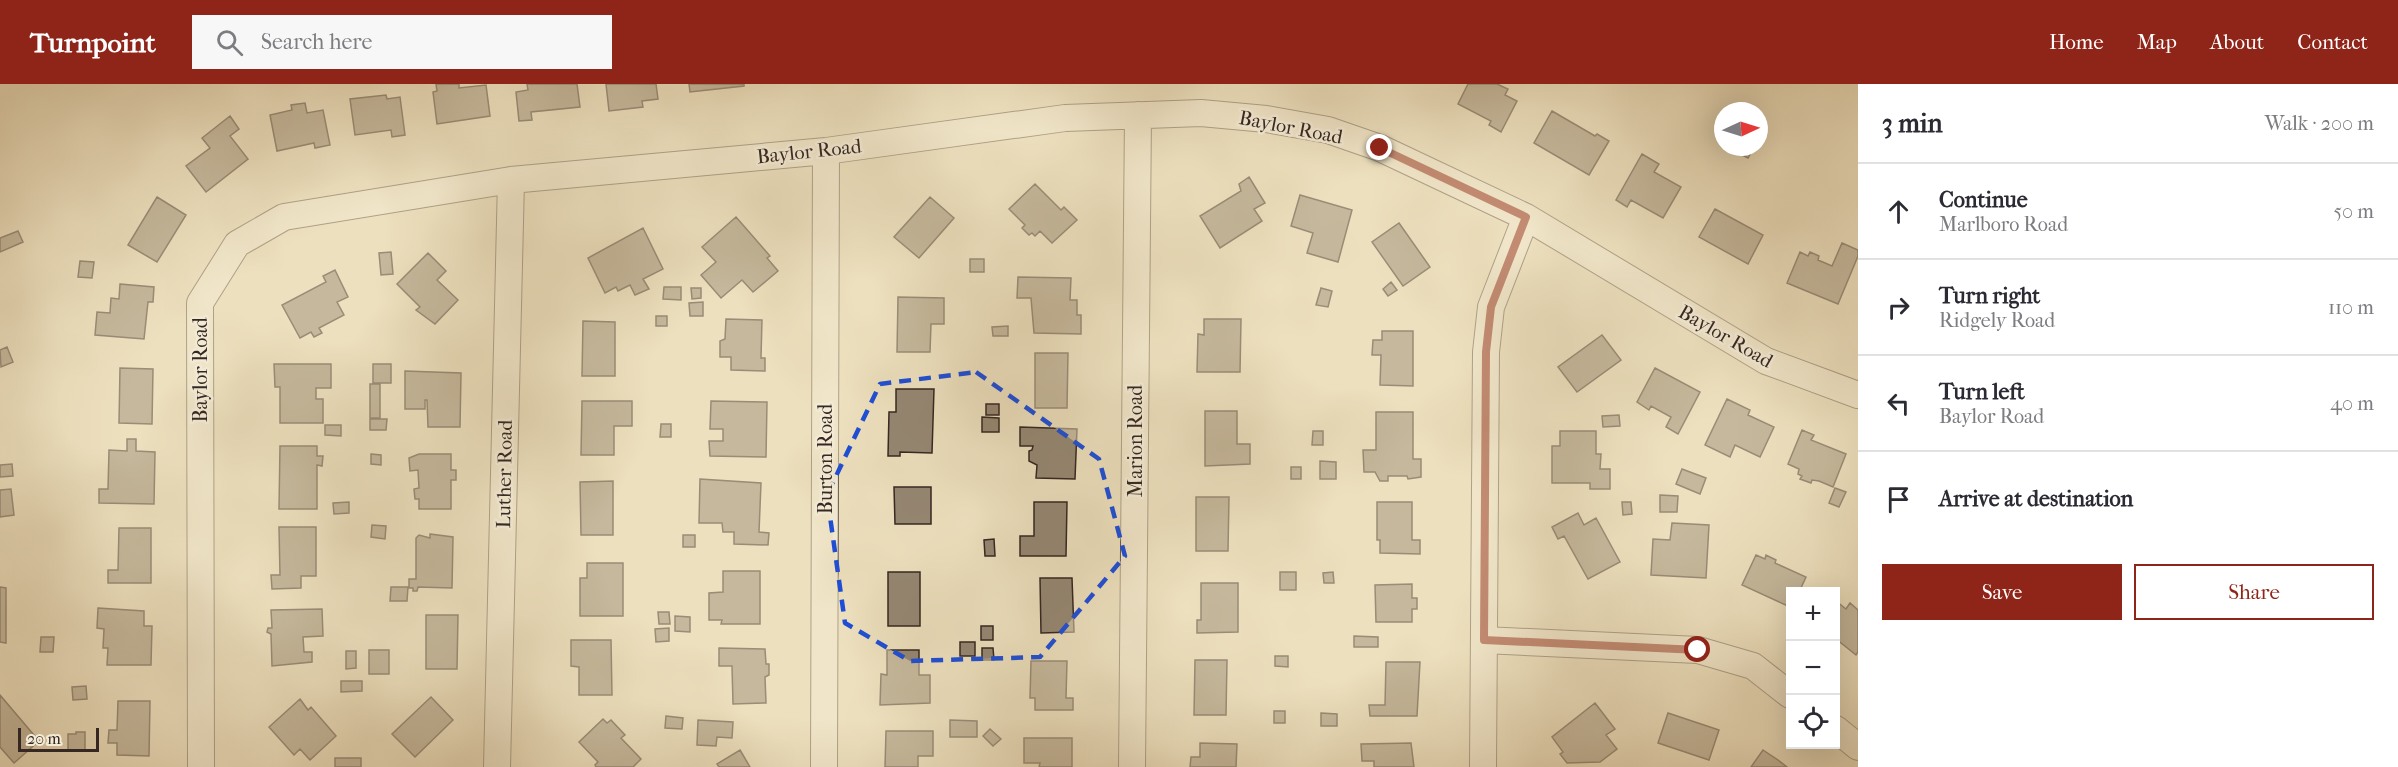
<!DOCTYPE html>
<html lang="en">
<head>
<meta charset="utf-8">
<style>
	body { margin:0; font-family:"IM FELL French Canon",serif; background:#f7f7f7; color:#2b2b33 }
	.controls { position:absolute; right:18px; bottom:18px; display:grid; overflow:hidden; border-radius:0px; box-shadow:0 6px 24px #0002 }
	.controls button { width:54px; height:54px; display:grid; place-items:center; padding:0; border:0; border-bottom:2px solid #e1e1e2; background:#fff; color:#2b2b33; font:30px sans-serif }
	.compass { position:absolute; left:1714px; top:18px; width:54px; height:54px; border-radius:50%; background:#fff; box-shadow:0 6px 24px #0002; rotate:86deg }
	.scale { position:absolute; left:18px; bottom:15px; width:81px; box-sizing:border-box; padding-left:6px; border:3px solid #352722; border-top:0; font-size:16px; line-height:21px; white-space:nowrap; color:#352722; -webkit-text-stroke:4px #f3ebd5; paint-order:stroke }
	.stop { position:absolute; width:18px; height:18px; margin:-14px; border:4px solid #8f2418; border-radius:50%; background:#fff }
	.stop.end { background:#8f2418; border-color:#fff; box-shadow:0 2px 6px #0008 }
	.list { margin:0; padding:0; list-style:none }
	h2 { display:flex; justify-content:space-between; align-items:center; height:78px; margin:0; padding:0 24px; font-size:26px }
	h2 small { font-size:20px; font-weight:400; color:#7c7c81 }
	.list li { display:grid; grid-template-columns:39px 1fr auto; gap:18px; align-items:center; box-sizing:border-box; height:96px; padding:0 24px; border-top:2px solid #e1e1e2 }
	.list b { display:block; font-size:22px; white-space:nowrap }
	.list p { margin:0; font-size:20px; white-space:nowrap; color:#7c7c81 }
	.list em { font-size:20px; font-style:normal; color:#7c7c81 }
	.actions { display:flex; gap:12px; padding:18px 24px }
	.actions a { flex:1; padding:14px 0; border:2px solid #8f2418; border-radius:0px; text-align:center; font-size:21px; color:#8f2418 }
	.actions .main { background:#8f2418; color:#fff }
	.icon { flex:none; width:33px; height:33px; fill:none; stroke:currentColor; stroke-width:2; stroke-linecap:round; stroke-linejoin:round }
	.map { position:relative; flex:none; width:1858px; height:683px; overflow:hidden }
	header { display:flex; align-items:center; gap:36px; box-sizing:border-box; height:84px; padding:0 30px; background:#8f2418; color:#fff }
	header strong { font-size:28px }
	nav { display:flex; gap:33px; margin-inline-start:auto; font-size:21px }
	.search { width:420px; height:54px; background:#f7f7f7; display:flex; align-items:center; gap:15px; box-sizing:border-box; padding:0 21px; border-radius:0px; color:#7c7c81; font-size:22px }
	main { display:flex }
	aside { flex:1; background:#fff }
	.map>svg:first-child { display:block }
	.building { fill:#958773; stroke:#352722; stroke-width:1.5 }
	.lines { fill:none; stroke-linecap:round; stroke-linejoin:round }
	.street-casing { stroke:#635549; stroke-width:28 }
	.street { stroke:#f3ebd5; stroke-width:26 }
	.route { stroke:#8f2418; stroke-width:8 }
	.marked { fill:none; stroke:#1d4ed8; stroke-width:4.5; stroke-dasharray:12 8; stroke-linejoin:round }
	.labels { text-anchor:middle; stroke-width:5; stroke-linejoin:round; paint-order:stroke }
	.street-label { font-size:20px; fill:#352722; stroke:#f3ebd5 }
</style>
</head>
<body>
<header>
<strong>Turnpoint</strong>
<div class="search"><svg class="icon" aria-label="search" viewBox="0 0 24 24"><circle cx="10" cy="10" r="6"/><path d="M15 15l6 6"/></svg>Search here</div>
<nav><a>Home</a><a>Map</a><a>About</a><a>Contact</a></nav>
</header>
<main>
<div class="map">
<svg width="1858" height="683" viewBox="0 0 1858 683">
	<rect width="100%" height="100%" fill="#ede0be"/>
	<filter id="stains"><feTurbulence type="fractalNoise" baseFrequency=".00333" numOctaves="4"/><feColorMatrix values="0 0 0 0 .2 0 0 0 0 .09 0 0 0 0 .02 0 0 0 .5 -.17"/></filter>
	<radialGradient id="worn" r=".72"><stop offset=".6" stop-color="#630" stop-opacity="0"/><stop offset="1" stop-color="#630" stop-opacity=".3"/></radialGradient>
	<path class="building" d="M436 0H459V4L486 1 490 32 437 40 433 8 437 7Z
		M527 0H577L580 23 531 28 532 36 519 37 516 8 528 6Z
		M606 0H656L658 15 642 17 643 23 609 27Z
		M689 0H744V2L690 8Z
		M1468 0H1497L1508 5 1505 11 1517 17 1501 48 1489 41 1491 37 1458 20Z
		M386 11 387 15 400 13 405 51 392 53 391 46 355 51 350 15Z
		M305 19 307 29 323 26 330 61 315 64 314 59 277 67 270 31 292 26 291 21Z
		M1552 27 1595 52 1597 50 1609 57 1589 91 1534 59Z
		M230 32 239 45 230 52 248 75 206 108 186 82 210 64 202 54Z
		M1739 63H1754L1748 74 1736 68Z
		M1642 70 1659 80 1654 88 1681 103 1663 134 1631 116 1627 123 1616 116Z
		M1249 93 1265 119 1254 125 1262 137 1220 164 1200 132 1241 107 1239 100Z
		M1035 100 1061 126 1064 123 1077 136 1052 159 1040 147 1035 152 1032 149 1029 151 1022 144 1025 141 1009 125Z
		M1300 111 1352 126 1338 178 1307 169 1313 149 1291 142Z
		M157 113 186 131 157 178 128 161Z
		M930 113 954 134 919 174 894 153Z
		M1715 125 1763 151 1748 180 1699 153Z
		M736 133 770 172 767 174 778 187 753 208 742 196 721 214 701 191 716 178 702 163Z
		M1399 139 1430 183 1403 202 1372 158Z
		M643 144 663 185 643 195 649 205 635 211 630 201 618 207 616 203 605 209 588 174Z
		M18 147 23 158 0 168V154Z
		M1842 159 1858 166V172L1838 220 1787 199 1800 168 1808 172 1810 168 1819 172 1818 176 1832 182Z
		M391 168 393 190 381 191 379 169Z
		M428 169 446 187 437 196 458 216 435 240 416 226 420 223 397 200Z
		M970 175H984V188H970Z
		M80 177 94 178 92 194 78 193Z
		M335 186 348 213 337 218 344 231 319 244 322 249 314 253 311 248 300 254 282 221 326 198 323 192Z
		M1018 193 1071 194 1070 216H1077V231H1081V250L1034 249 1031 214H1017Z
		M1391 198 1397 206 1388 212 1383 205Z
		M120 200 154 203 153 218H148L144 255 95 251 97 228 110 229 111 214 119 215Z
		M664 203H681V216L663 215Z
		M691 204H701V214L692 215Z
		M1321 204 1332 207 1328 223 1316 221Z
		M898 213 944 214V240H931L930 268H897Z
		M703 218V232H690L689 219Z
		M656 232H667V242H656Z
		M726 235 762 236 761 274H765V287L731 286V273H720V257L725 255Z
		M1204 235H1241L1240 288H1197L1198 250 1204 251Z
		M583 237 615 238V292H582Z
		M1008 242V252H993L992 243Z
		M1382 247H1413V302L1380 301 1381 271H1372L1373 256H1382Z
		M1602 251 1621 276 1577 308 1558 283Z
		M7 263 13 278 1 283 0 266Z
		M1035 269H1068L1067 324H1035Z
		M274 280H331V304H316V315H323V339H280V303H275Z
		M373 280H391V299H373Z
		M120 284 153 285 152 340 119 339Z
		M1655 284 1700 308 1678 350 1666 343 1671 333 1651 322 1649 326 1637 318Z
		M405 287 461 289 460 343H428L427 316H425V325H405Z
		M370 300H380V334H370Z
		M896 305H934L932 369 900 368V372H888L889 328H896Z
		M1727 315 1750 326 1748 331 1774 343 1760 373 1735 361 1730 373 1705 361Z
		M582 317H632V342H614V371H581Z
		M711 317 767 318 766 373 710 372 709 357H723V345H710Z
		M986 320H999V331H986Z
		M1205 327H1237V360H1250V380L1205 382Z
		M1376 328H1413V375H1421V393L1408 395 1407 392H1388V397H1380L1375 388H1364L1363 366H1376Z
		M1619 331 1620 342 1603 343 1602 332Z
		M982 333 999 334V348H982Z
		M370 335H387L386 346H370Z
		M661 340H671V353H660Z
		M325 341H341V352L325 351Z
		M1020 343 1077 345 1075 395 1036 394 1037 381 1029 377V367L1032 366 1033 362H1020Z
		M1802 346 1814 351 1811 356 1846 370 1833 403 1819 397 1812 396 1811 399 1800 395 1802 392 1798 390 1799 385 1788 380Z
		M1313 347H1323V361H1312Z
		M1560 347H1596V370H1601L1600 385H1610V405H1590V399H1552V362H1560Z
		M127 355H136V367L155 368 154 420 99 419V405H108L109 366 127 367Z
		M280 362H317V372H323L322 382 317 381V425H279Z
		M371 370 381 371V381L371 380Z
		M419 370H451V386H456V396H451V425H419V415H415L414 405 419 404 418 386 410 387 409 374Z
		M1320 377 1336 378V395H1320Z
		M12 380 13 392 0 393V381Z
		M1291 383H1301V395H1291Z
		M1682 385 1706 394 1700 410 1676 400Z
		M700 395 761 399 759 448 769 449 768 461 734 460V448H723L722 439H699Z
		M613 397V451H581L580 398Z
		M894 403H931V440H895Z
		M1835 404 1846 408 1839 423 1829 419Z
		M11 405 14 431 0 433V406Z
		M1660 411 1678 412 1677 428H1660Z
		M1196 413H1229L1228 467H1196Z
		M349 418V429L334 430 333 419Z
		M1034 418H1067L1066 472H1020V452H1034Z
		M1377 418H1412V456H1420V470L1380 469V456H1377Z
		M1622 418H1631L1632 430 1623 431Z
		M1578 429 1584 441 1596 434 1620 478 1588 495 1564 452 1558 455 1552 443Z
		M1672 439 1709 441 1706 494 1651 491 1653 455 1670 456Z
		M372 441 386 442 385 455 371 453Z
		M279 443H316V492H301V504L272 505 271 491H280Z
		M119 444H151V499H108V486H118Z
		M430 450 453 453 452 504 418 503 417 507H413V504H409V495H416V454L419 451 430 454Z
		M683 451H695V463H683Z
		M994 455 995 472H985L984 456Z
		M1756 471 1765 475 1766 471 1776 476 1775 479 1806 493 1799 508H1790V523L1742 501Z
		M587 479H623V532H580V494H587Z
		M723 487H760V540H721L722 536H709V509L723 508Z
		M888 488H920V542H888Z
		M1280 488H1296V506H1280Z
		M1333 488 1334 499H1324L1323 489Z
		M1040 494H1072L1074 548 1041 549Z
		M1201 499H1238V548L1197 549V536H1201Z
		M1412 500V514H1417V525H1412V538H1376L1375 501Z
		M0 503 6 504V559L0 558Z
		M391 503H408L407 517H390Z
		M1836 517 1846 525 1850 519 1858 526V568L1856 571 1836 555Z
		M98 524 144 527V542H152L151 581H107L108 564H103L104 545 97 544Z
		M322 525 323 552 303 553 304 568H312V578L272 582 271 550 267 548 268 544H272L271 526Z
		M658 528H669L670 540H659Z
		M426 531H458L457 585H426Z
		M675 532 690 533V548L675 547Z
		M981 542H993V556H981Z
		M669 544V557L656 558 655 545Z
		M1354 552 1378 553V563H1354Z
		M41 553H54L53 568H40Z
		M571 556H611L612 611H579V583L571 582Z
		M960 558H975V572H960Z
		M719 564 765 565 766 580H769V591L765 593 766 619 733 620 732 582H719Z
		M982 564H993L994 576H982Z
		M369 566H389V590H369Z
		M887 566H919V591H930V619L880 621 881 590 887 591Z
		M346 567H356V584L346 585Z
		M1275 572H1288V583L1275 582Z
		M1195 576H1227L1226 631H1194Z
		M1031 577H1067L1066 614H1073V626H1035V614H1030Z
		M1386 578H1420L1417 632H1370L1369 621H1385Z
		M341 597H362V607L341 608Z
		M86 602 87 615 73 616 72 603Z
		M0 611 39 657 14 679 0 663Z
		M431 613 453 636 415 673 392 650Z
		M300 615 308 626 311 623 336 652 310 676 300 665 294 671 269 643Z
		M118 617H150L149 672 117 671V659H108L109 646H117Z
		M1595 619 1615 645 1606 651 1617 665 1600 678 1567 679 1560 670 1563 668 1552 653Z
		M1274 627H1285V639H1274Z
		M1321 629 1337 630V642H1321Z
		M1668 629 1719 646 1709 676 1658 659Z
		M666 632 683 634 682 645 665 644Z
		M603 635 607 639 611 636 625 651 621 654 641 675 633 683H596L595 681 598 678 579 658Z
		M698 636 733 638 732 654 717 653 716 662 697 661Z
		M950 636 977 637V653H950Z
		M990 645 1001 655 993 662 983 652Z
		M886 647H933V672H918V683H885Z
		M76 648H85V666L68 667V650H76Z
		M1024 654H1072V683H1039L1040 679H1024Z
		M1200 659 1237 660 1236 683H1190L1191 673H1200Z
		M1411 659 1414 683H1374V677H1362L1361 660Z
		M740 666 750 683H719L717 680Z
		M1763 666 1778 676 1787 683H1751Z
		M335 674H361V683H335Z"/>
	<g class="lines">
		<defs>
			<path id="street" d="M1484 556 1698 566 1753 582 1790 611
				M1836 645 1858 663
				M201 683 200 219 237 160 284 133 511 96 826 67 1065 34 1201 29 1266 35 1328 46 1380 64 1526 133 1766 277 1858 311
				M497 683 511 96
				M824 683 826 67
				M1132 683 1138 31
				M1483 683 1486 268 1491 223 1526 133"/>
		</defs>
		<use href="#street" class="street-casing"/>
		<use href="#street" class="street"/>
	</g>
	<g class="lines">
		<path class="route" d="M1380 64 1526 133 1491 223 1486 268 1484 556 1698 566"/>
	</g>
	<path d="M0 0H1858V683H0ZM976 288 1099 375 1125 472 1040 573 910 577 845 539 827 411 880 300Z" fill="#ede0be" fill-opacity=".55" fill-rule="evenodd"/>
	<path class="marked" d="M976 288 1099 375 1125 472 1040 573 910 577 845 539 827 411 880 300Z"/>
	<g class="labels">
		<g class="street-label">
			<text transform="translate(1291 43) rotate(11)" y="7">Baylor Road</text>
			<text transform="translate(809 67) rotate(-6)" y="7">Baylor Road</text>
			<text transform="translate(1726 252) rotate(30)" y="7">Baylor Road</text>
			<text transform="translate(200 286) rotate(-90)" y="7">Baylor Road</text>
			<text transform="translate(1135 357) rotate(-90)" y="7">Marion Road</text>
			<text transform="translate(825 375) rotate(-90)" y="7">Burton Road</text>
			<text transform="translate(504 390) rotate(-89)" y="7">Luther Road</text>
		</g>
	</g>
	<rect width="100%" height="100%" filter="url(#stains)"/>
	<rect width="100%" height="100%" fill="url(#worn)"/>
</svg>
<div class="controls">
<button>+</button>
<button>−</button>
<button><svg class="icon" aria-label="locate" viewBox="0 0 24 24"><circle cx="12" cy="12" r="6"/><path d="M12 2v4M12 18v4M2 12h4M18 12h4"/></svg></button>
</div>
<svg class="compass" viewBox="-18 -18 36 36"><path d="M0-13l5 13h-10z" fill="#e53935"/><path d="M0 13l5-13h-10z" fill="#7c7c81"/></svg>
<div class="scale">20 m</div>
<div class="stop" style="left:1698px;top:566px"></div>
<div class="stop end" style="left:1380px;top:64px"></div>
</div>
<aside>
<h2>3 min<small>Walk · 200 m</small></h2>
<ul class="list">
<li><svg class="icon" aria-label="ahead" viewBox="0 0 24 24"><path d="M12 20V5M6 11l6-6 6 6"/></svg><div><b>Continue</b><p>Marlboro Road</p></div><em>50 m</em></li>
<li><svg class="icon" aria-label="right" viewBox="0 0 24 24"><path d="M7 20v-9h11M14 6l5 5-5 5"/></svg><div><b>Turn right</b><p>Ridgely Road</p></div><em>110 m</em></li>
<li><svg class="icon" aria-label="left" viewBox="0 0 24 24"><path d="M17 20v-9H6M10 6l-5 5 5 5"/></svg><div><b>Turn left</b><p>Baylor Road</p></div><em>40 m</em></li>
<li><svg class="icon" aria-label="arrive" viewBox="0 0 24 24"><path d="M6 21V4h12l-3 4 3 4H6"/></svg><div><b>Arrive at destination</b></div></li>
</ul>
<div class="actions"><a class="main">Save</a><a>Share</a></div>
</aside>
</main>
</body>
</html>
